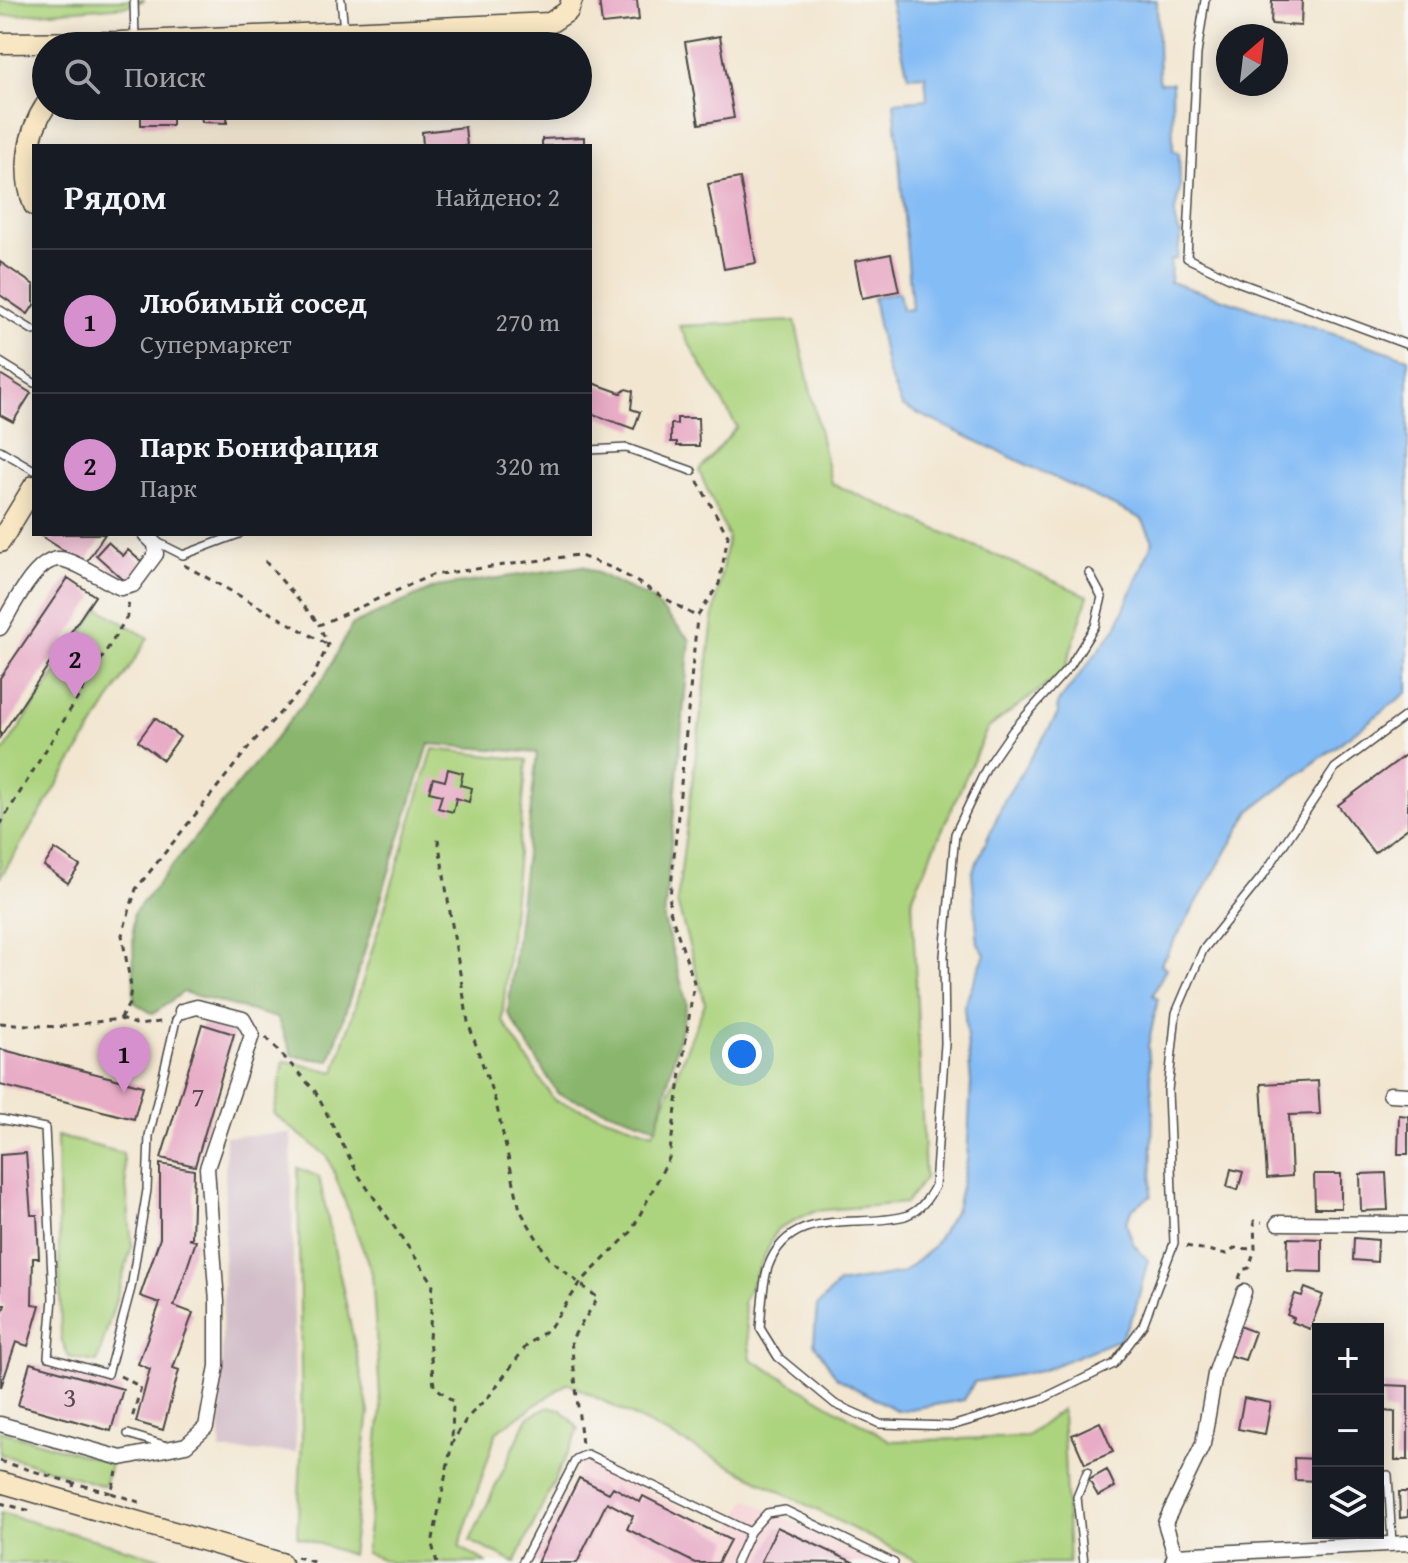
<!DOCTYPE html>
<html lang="ru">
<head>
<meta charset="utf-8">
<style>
	body { margin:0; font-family:"Gentium Book Plus",serif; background:#20242c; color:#f1f3f6 }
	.controls { position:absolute; right:24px; bottom:24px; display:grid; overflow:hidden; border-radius:0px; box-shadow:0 4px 20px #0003 }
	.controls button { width:72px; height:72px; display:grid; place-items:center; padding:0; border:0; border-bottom:2px solid #363941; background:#171b24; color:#f1f3f6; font:40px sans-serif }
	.compass { position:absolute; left:1216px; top:24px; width:72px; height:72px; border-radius:50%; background:#171b24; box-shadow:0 4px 20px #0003; rotate:28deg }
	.you { position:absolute; left:742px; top:1054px; width:28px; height:28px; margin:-20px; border:6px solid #fff; border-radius:50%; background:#1a73e8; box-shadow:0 0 0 12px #1a73e833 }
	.badge { display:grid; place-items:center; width:52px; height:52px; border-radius:50%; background:#d690ce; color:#111; font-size:26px; font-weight:700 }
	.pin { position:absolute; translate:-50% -66px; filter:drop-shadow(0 2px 4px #0008) }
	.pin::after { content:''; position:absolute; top:42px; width:28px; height:24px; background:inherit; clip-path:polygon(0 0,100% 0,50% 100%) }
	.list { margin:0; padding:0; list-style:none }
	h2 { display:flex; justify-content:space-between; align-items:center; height:104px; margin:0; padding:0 32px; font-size:34px }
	h2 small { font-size:26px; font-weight:400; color:#9ea1a6 }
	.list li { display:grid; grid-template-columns:52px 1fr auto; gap:24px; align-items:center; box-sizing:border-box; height:144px; padding:0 32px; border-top:2px solid #363941 }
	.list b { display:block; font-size:30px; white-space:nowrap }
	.list p { margin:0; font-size:26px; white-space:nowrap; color:#9ea1a6 }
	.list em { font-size:26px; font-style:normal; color:#9ea1a6 }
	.icon { flex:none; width:44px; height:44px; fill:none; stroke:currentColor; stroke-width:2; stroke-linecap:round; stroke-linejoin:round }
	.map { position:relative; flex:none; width:1408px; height:1563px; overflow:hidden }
	.search { position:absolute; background:#171b24; box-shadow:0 4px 20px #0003; left:32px; top:32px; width:560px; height:88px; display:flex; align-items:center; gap:20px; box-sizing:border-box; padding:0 28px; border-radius:44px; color:#9ea1a6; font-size:30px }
	.panel { position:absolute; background:#171b24; box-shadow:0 4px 20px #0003; left:32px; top:144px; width:560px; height:392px; border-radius:0px }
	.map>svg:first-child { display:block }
	.built { fill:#f7cfd4 }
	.industrial { fill:#d2bdc8 }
	.green { fill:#acd37d; stroke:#6c7f54; stroke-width:2 }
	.forest { fill:#89b56c; stroke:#5a704c; stroke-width:2 }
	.water { fill:#84bcf5; stroke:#587490; stroke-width:2 }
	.building { fill:#e8acc6 }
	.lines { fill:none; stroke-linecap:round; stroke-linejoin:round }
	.service-casing { stroke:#494744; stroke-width:10 }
	.minor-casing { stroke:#494744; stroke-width:17 }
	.secondary-casing { stroke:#494744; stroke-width:23 }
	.path { stroke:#494744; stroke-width:3; stroke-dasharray:6 6; stroke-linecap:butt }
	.service { stroke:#fff; stroke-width:7 }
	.minor { stroke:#fff; stroke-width:14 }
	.secondary { stroke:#f9e7c3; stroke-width:20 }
	.labels { text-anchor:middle; stroke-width:7; stroke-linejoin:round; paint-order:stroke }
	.number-label { font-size:28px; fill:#5a4b52 }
</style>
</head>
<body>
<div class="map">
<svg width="1408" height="1563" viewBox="0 0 1408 1563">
	<rect width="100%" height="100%" fill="#f6f6f2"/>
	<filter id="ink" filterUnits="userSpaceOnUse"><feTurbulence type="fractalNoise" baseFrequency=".0125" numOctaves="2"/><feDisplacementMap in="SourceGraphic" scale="16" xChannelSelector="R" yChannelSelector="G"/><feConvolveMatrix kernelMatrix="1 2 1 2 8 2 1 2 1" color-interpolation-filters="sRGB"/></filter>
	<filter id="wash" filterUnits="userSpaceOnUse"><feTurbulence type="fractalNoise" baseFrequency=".006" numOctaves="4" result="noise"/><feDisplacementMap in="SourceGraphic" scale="32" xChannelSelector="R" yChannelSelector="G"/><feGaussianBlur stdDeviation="1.8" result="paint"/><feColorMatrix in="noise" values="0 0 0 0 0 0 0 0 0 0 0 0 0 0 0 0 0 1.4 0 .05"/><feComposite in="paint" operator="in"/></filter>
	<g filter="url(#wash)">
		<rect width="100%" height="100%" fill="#f2e6d0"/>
		<path class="built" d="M584 1459 729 1533 747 1499 874 1563H532Z"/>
		<path class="industrial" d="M291 1133 296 1452 220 1451 226 1136Z"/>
		<path class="green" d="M0 0H145L127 6 0 16Z
			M795 321 831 483 1088 596 1064 672 987 729 912 898 925 1178 906 1203 814 1211 777 1229 743 1302 751 1359 891 1441 1026 1437 1062 1409 1069 1563H920L568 1383 497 1431 459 1547 488 1563H392L366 1553 381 1411 372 1273 328 1157 274 1114 284 1061 335 1072 433 749 527 760 502 1020 554 1100 653 1133 705 1003 677 902 713 620 728 536 699 471 737 427 679 326Z
			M99 608 148 638 0 878V757Z
			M57 1136 123 1153 132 1246 97 1362 69 1357 61 1338Z
			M298 1168 319 1177 369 1412 351 1555 297 1536 302 1439Z
			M549 1407 561 1409 579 1429 515 1563 470 1541 528 1417Z
			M0 1431 111 1463 104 1486 0 1454Z
			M0 1513 178 1563H0Z"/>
		<path class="forest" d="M583 566 653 600 690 640 664 920 687 1004 657 1127 558 1094 508 1013 537 753 429 744 330 1061 293 1056 277 1018 183 992 153 1014 134 1002 133 914 324 678 352 625 436 587Z"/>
		<path class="water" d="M890 0H1157L1159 83H1172L1173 150 1179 153C1179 164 1180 175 1180 186 1179 204 1168 217 1181 234L1177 259 1171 260 1170 282 1408 358V692L1250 811 1161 964 1166 968 1153 995 1158 999 1148 1046 1153 1106 1151 1196 1133 1208 1126 1223 1134 1245 1148 1260 1135 1311 1120 1339 1041 1371 974 1382 964 1400 898 1411 837 1378 814 1343 817 1306 838 1284 902 1273 932 1248 956 1209 967 1161 971 1082 964 1006 985 954 978 944 972 873 1005 799 1058 714 1057 704 1116 628 1153 541 1142 519 902 406 887 371 873 298 899 292 902 310 912 309 894 102 927 99 925 75 908 76Z"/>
		<g id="blocks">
			<path class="building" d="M599 0H637L639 20 602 24Z
				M1272 0H1302L1301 26 1271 24Z
				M720 36 734 118 699 124 685 42Z
				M141 106H228L227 123 202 122 201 115H172V125H141Z
				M494 106H545L546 114 494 116Z
				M465 127 467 146H423L422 132Z
				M584 137V146H542V139Z
				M740 178 756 263 724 269 708 184Z
				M891 254 899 291 862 298 855 261Z
				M0 262 34 285V305L28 314 0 295Z
				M0 374 31 393 13 422 0 415Z
				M590 382 621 393 626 389 633 391 631 409 640 412 634 429 590 413Z
				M677 418H698L699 446H677V442H671V424H677Z
				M38 534H105L85 564Z
				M108 542 123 556 128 550 144 564 127 583 96 555Z
				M68 578 95 596 0 737V678Z
				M155 718 180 737 163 760 138 741Z
				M1408 753V828L1374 853 1338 805Z
				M448 769 463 773 460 785 472 788 469 802 456 798 453 812 438 808 442 795 429 792 433 778 445 781Z
				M55 849 80 866 68 883 44 866Z
				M202 1024 234 1034 195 1166 161 1158Z
				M0 1049 143 1086 134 1119 0 1085Z
				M1318 1081 1320 1114 1289 1115 1292 1176 1267 1178 1261 1084Z
				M1399 1115 1408 1116V1154H1398Z
				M26 1153 31 1215H37L39 1258H33L32 1304 40 1305 28 1346 16 1342 1 1387 0 1319 5 1305H0V1155Z
				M160 1164 194 1170 192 1239H188L196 1241 174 1306 193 1313 173 1368 179 1370 163 1430 136 1422 150 1369 138 1364 160 1303 140 1296 160 1238Z
				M1231 1169 1243 1172 1238 1190 1227 1187Z
				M1386 1173 1388 1210 1361 1211 1360 1174Z
				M1314 1174H1341V1208H1315Z
				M1288 1238 1322 1239V1272L1287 1271Z
				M1354 1238 1378 1240 1377 1262 1353 1260Z
				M1305 1288 1323 1295 1310 1329 1292 1322 1294 1318 1287 1315 1295 1294 1302 1296Z
				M1236 1325 1255 1332 1245 1360 1225 1354Z
				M30 1363 123 1389 111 1431 18 1405Z
				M1383 1385 1408 1386V1460H1395V1412L1383 1411Z
				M1244 1398 1271 1403 1265 1434 1238 1429Z
				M1100 1422 1113 1452 1085 1464 1072 1435Z
				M1294 1458 1318 1459V1481L1295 1480Z
				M1107 1470 1115 1487 1098 1496 1089 1480Z
				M579 1478 609 1493 613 1487 640 1502 643 1496 730 1540 718 1563H695L627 1529 633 1516 607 1502 577 1563H537Z
				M1399 1492H1408V1517L1400 1518Z
				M777 1527 855 1563 761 1562Z"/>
		</g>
	</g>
	<g filter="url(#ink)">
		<use href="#blocks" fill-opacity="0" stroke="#494744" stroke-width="2"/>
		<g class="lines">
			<defs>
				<path id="service" d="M134 0 135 39
					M341 0 344 30
					M1205 0 1197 54 1187 258 1238 282 1408 345
					M0 310 34 331
					M0 362 34 383
					M0 450 34 470
					M590 450 627 448 692 471
					M155 541 183 555 239 534
					M1089 573 1102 597 1095 626 1070 666 1013 730 986 769 955 834 944 956 945 1044 935 1186C928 1199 920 1211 905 1216 857 1229 790 1205 768 1267 762 1285 762 1309 760 1328L778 1357 835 1404 880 1424 951 1426 1042 1399 1114 1364 1143 1325 1174 1243 1168 1091 1176 1013 1203 950 1264 874 1335 768 1408 714
					M0 1119 45 1128 53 1298 48 1357 108 1374 131 1288 147 1190 149 1136 176 1020 182 1011
					M128 1434 167 1446
					M1378 1476 1388 1475 1392 1544
					M750 1532 767 1513 785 1510 894 1563
					M522 1563 576 1459 587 1454 750 1532 736 1563
					M1084 1563 1077 1497 1087 1472"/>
				<path id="minor" d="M0 628C12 609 38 551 65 560 85 566 102 580 121 588L133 585 156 554 155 544 145 534
					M1390 1094 1408 1095
					M1278 1223 1408 1224
					M0 1424 121 1458 186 1445 206 1427 217 1366V1302L207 1168 252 1035 243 1019 197 1007 182 1011
					M1175 1555 1408 1543
					M1172 1563 1175 1555 1165 1523 1203 1444 1215 1374 1244 1292"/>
				<path id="secondary" d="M0 43 120 42 550 23 568 11 572 0
					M34 205C22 174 27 133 46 105
					M0 542 34 486
					M0 1482 281 1563"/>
			</defs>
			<use href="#service" class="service-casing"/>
			<use href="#minor" class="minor-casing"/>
			<use href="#secondary" class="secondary-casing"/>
			<path class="path" d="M265 561 320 625
				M184 565 328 645
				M0 825 127 617 129 600
				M438 839 468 1022 496 1103 520 1210 549 1259 598 1298 571 1340 582 1445
				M120 1019 129 1004 131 987 122 935 136 889 254 741 313 677 328 645 319 625 432 575 578 555 615 569 697 617 719 584 728 536 697 480
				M0 1023 57 1027 120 1019 139 1025 166 1021
				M266 1037 315 1091 359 1176 433 1283 429 1339 434 1386 453 1401 452 1443
				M1186 1246 1227 1254 1234 1248 1255 1249
				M1239 1279 1242 1270 1249 1268 1255 1249 1254 1221 1262 1222
				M120 1376 141 1387 131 1422
				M0 1461 73 1483
				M73 1487 74 1483 111 1493 117 1472
				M111 1493 142 1503
				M0 1503 31 1511
				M296 1557 317 1563
				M437 1563 432 1544 452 1443 467 1418 490 1395 527 1345 549 1329 581 1282 631 1232 669 1158 694 982 669 908 697 618"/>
			<use href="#service" class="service"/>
			<use href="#minor" class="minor"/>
			<use href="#secondary" class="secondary"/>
		</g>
	</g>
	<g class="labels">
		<g class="number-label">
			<text x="198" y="1106">7</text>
			<text x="70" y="1407">3</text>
		</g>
	</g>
</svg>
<div class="controls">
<button>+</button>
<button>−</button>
<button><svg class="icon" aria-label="layers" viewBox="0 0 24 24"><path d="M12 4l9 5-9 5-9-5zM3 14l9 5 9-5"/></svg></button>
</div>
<svg class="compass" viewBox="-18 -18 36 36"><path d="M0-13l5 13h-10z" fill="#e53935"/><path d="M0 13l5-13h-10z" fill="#9ea1a6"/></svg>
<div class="you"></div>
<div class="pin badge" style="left:124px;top:1093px">1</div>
<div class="pin badge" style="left:75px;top:698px">2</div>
<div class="search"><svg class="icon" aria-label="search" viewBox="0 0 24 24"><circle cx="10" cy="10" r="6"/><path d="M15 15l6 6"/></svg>Поиск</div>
<section class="panel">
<h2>Рядом<small>Найдено: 2</small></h2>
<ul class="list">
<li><span class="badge">1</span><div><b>Любимый сосед</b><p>Супермаркет</p></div><em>270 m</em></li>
<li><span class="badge">2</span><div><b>Парк Бонифация</b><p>Парк</p></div><em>320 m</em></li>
</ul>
</section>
</div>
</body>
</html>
